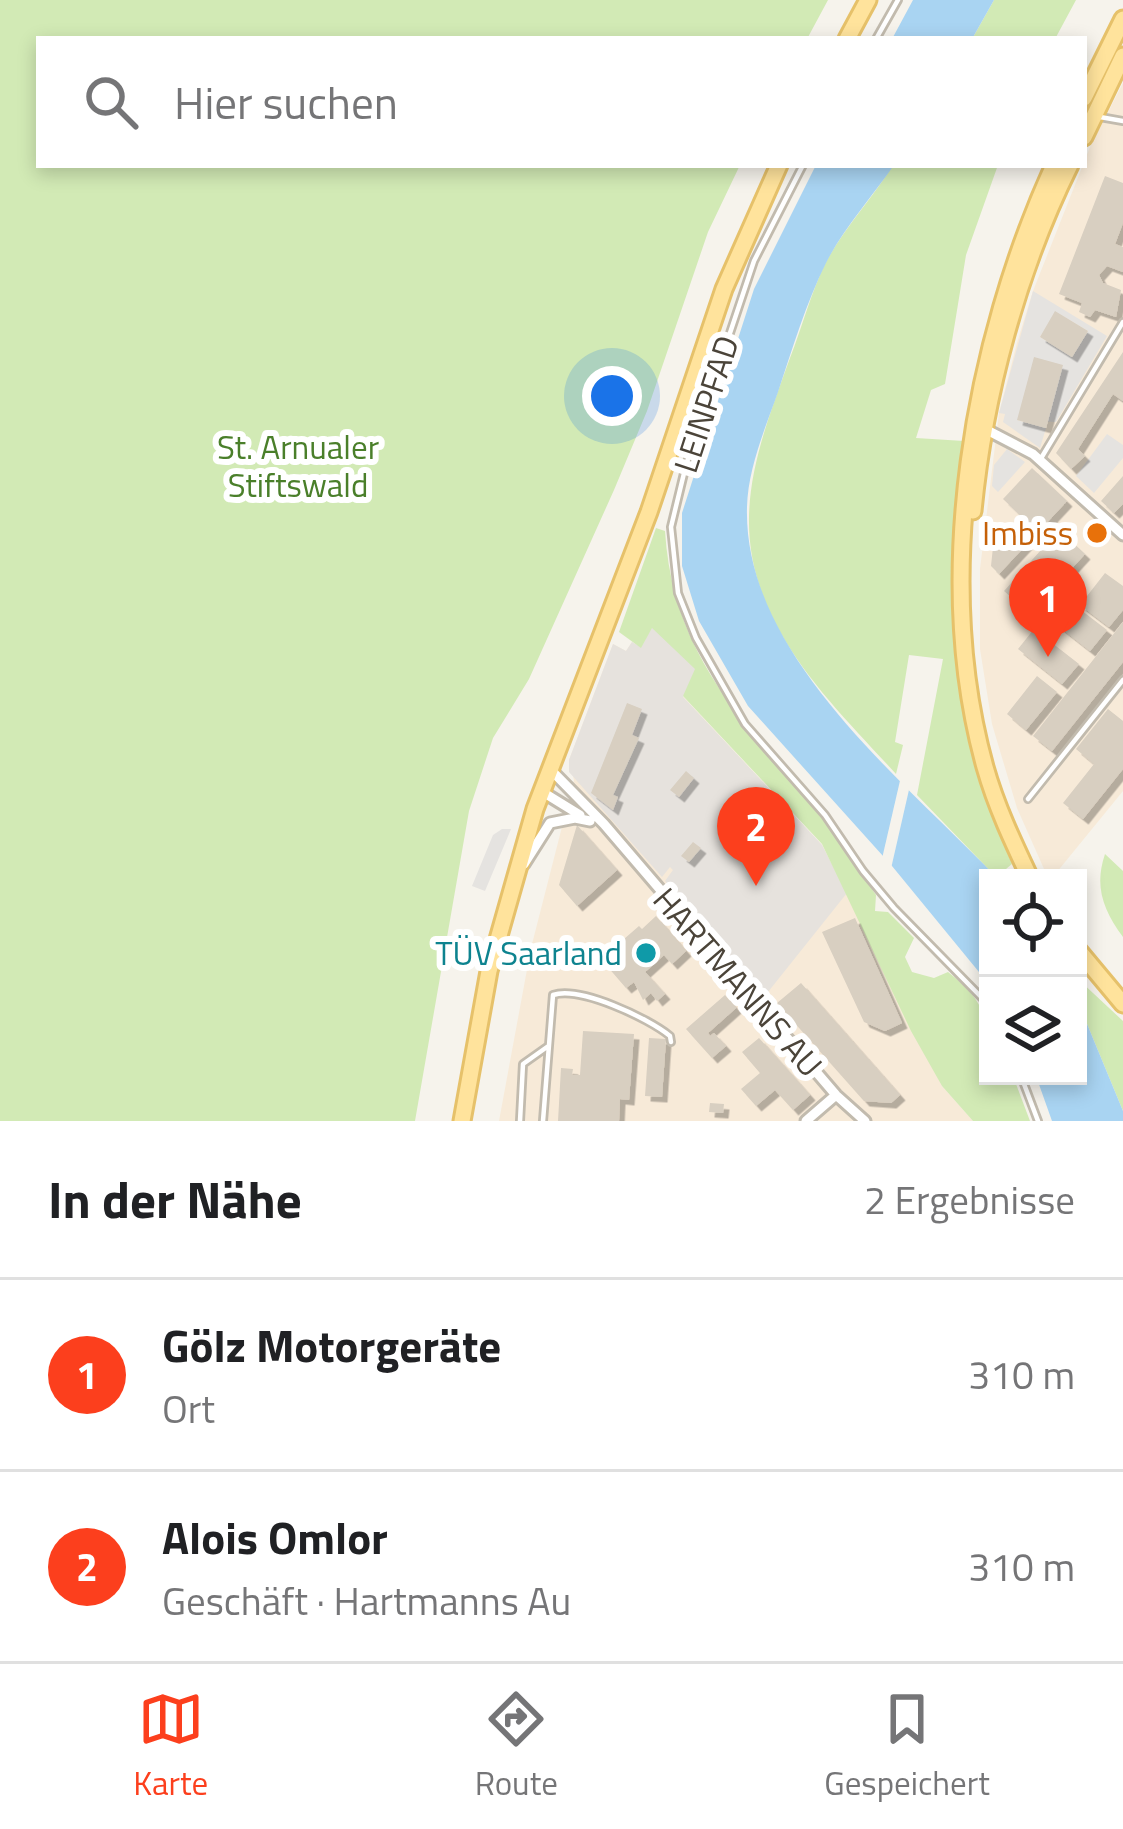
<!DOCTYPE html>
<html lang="de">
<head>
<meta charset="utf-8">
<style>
	body { margin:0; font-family:"Titillium Web",sans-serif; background:#f6f6f6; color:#202124 }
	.controls { position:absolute; right:36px; bottom:36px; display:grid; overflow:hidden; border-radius:0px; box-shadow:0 6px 18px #0003 }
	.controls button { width:108px; height:108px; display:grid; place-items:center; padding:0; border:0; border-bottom:3px solid #e0e0e0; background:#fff; color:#202124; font:60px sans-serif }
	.you { position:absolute; left:612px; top:396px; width:42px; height:42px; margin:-30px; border:9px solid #fff; border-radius:50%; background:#1a73e8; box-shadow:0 0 0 18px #1a73e833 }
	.badge { display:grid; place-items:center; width:78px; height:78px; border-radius:50%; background:#fc3f1d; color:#fff; font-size:39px; font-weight:700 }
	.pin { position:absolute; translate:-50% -99px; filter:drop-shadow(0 3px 6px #0008) }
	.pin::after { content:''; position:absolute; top:63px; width:42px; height:36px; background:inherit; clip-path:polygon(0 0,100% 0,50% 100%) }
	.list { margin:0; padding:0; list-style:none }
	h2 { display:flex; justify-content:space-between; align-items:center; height:156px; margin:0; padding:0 48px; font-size:51px }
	h2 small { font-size:39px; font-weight:400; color:#757577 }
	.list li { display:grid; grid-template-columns:78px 1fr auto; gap:36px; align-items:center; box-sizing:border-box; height:192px; padding:0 48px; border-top:3px solid #e0e0e0 }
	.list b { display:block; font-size:45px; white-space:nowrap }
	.list p { margin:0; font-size:39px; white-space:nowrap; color:#757577 }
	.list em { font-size:39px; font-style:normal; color:#757577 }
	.icon { flex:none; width:66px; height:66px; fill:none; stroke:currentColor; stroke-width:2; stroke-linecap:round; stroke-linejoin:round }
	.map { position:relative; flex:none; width:1123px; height:1121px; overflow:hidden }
	.search { position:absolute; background:#fff; box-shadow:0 6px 18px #0003; left:36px; right:36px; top:36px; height:132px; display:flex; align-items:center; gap:30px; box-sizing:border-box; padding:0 42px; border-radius:0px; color:#757577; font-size:45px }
	.sheet { height:540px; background:#fff }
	nav { display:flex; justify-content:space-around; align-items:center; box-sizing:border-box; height:168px; border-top:3px solid #e0e0e0; background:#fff; font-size:33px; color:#757577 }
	nav a { display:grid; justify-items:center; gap:6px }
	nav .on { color:#fc3f1d }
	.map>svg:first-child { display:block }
	.commercial { fill:#f7ead8 }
	.industrial { fill:#e6e2dd }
	.green { fill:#d2eab5 }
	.parking { fill:#e5e3e0; fill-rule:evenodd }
	.water { fill:#a9d4f2 }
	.pier { fill:#f6f3ec }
	.building { fill:#d8cfc1; filter:url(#shadow) }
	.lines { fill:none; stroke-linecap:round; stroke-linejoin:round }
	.service-casing { stroke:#c2bbae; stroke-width:10 }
	.minor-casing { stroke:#c2bbae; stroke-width:15 }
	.primary-casing { stroke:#e6c16a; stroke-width:21 }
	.service { stroke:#fff; stroke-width:4.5 }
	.minor { stroke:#fff; stroke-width:9 }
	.primary { stroke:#ffe39c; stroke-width:15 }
	.food-dot { fill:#e8710a; stroke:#fff; stroke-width:4.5 }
	.culture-dot { fill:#0f9aa8; stroke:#fff; stroke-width:4.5 }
	.labels { text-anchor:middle; stroke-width:12; stroke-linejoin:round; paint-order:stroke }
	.street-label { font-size:33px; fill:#4b4439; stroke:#fff }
	.park-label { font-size:33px; fill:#4a7f2a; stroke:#fff }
	.food-label { font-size:33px; fill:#c56008; stroke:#fff; text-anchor:end }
	.culture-label { font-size:33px; fill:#0d838f; stroke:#fff; text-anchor:end }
</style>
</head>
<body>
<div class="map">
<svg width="1123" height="1121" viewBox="0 0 1123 1121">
	<defs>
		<filter id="shadow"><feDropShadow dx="5.5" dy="5.5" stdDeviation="0" flood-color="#0004"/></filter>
	</defs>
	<rect width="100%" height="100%" fill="#f6f3ec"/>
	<path class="commercial" d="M1123 83V791L1052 878H1048L1017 808 992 724 980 649V569L999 413 1017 343 1033 291 1090 147Z
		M632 642 822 845 942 1086 973 1121H499L531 948 574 780 569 760 613 644 626 651Z"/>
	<path class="industrial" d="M652 627 696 669 683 697 822 845 847 893 764 997 665 881 673 870 670 867 662 877 569 772V760L613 644 626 651 632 642 641 647Z"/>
	<path class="green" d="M0 0H828L807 39H39V165H740L708 232 647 411 614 490 529 679 493 738 469 811 415 1121H0Z
		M994 0H1076L1055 39H972Z
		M893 165H998L966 255 945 384 931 390 916 438 964 441C952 549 947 662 976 767 985 800 999 832 1012 864L1006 869 1011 878H997L917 795 943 659 909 655 895 742 903 745 896 774C855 729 810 685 780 632 724 532 754 457 790 358 802 327 811 293 825 264 843 229 873 198 893 165Z
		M656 528 665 531C672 646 734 713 806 796 832 826 853 862 876 895L875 911 888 912 914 938 905 957 912 972 934 978 948 972C992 1006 988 1025 988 1076H1013L1030 1121H973L942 1086 911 1031 822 844 683 696 695 669 652 628 641 648 619 632Z
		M1105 854 1123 871V937C1103 910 1094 886 1105 854Z
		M1078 979 1123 1021V1111L1078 1002Z"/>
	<path class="parking" d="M1033 291 1107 336 1056 422 1017 420 1046 428 1040 448 1003 422 1005 414 999 413ZM1056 312 1088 331 1072 357 1040 337Z
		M1107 434 1123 445V458L1094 493 1076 476Z
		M1007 449 1025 462 998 492 992 486 994 465Z
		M502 829H511L485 891 472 886 493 835Z"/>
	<path class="water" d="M913 0H994L972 39H892Z
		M816 165H894C872 197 843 229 826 263 806 303 792 350 778 392 765 429 748 468 747 507 743 655 904 780 997 878H988V983L892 866 748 706 699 621 682 566V513L754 289Z
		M1078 1002 1123 1111V1121H1052L1036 1076H1078Z"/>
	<path class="pier" d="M902 772 911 781 890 873 881 863Z"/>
	<path class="building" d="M1105 176 1123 183V223L1115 244 1123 247V272L1107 266 1099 275 1103 283 1121 290 1116 317 1095 310 1090 317 1079 312 1082 303 1059 294Z
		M1055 311 1088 331 1072 357 1040 337Z
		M1123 352V401L1113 394 1078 449 1085 456 1071 469 1056 453Z
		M1034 357 1063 365 1046 428 1017 420Z
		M1032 468 1067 501 999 574 991 566 993 547 1021 516 1003 499Z
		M1123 476V504L1114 513 1101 501Z
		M1059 530 1085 554 1043 600 1032 590 1019 604 1004 591Z
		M1105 573 1123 586V610L1109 627 1080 605Z
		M1073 604 1107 630 1090 651 1057 625Z
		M1123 622V662L1052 751 1033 736Z
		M1034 629 1079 664 1062 684 1018 649Z
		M1037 676 1057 692 1026 730 1007 714Z
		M627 703 642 709 632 735 639 738 613 795 618 797 613 810 591 793Z
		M1108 709 1123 721V769L1083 819 1063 803 1094 764 1076 749Z
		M686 771 694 778 679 797 670 790Z
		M577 825 617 870 577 906 559 885Z
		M693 842 701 848 689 862 681 856Z
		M656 916 686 951 672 964 664 955 645 972 665 994 657 1001 651 993 643 1000 634 982 626 988 601 959 639 926 642 929Z
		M855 918 902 1023 885 1031 864 1022 822 932Z
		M801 983 900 1095 891 1103 864 1101 777 1003Z
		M725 995 736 1008 708 1033 710 1036 714 1033 726 1046 712 1058 686 1029Z
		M583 1031 634 1034 629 1100 620 1099 619 1121H558L561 1068 573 1069 572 1075H580Z
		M649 1038 666 1039 662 1097 645 1096Z
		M759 1038 810 1095 793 1110 775 1090 756 1106 741 1089 760 1073 742 1052Z
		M710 1103 724 1104 723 1113 709 1112Z"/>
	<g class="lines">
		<defs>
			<path id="service" d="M876 39 898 0
				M1100 117 1123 121
				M803 165 754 261 686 465 671 527 678 593 696 638 745 724 825 815 863 871 894 908 988 1004
				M1040 460 1123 322
				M1028 799 1123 680
				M1021 1076 1038 1121
				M520 1121 523 1064 547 1047
				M543 1121 553 995C580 986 648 1018 670 1036L671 1042"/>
			<path id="minor" d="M985 429 1033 454 1123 535
				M549 768 604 824 836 1095 865 1121
				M541 791 580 815
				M524 864 550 823 575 818 590 821
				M806 1121 836 1095"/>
			<path id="primary" d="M847 39 868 0
				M1084 98 1123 19
				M1084 137 1123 56
				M973 511C984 395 1018 270 1070 165
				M1030 878C1013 842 996 806 985 767 932 576 973 343 1054 165
				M1078 950 1123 1004
				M462 1121 489 971 535 809 649 512 724 289 779 165"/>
		</defs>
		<use href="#service" class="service-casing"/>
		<use href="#minor" class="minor-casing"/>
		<use href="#primary" class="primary-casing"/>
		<use href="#service" class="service"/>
		<use href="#minor" class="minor"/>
		<use href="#primary" class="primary"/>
	</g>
	<circle class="food-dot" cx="1097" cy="533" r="12"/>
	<circle class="culture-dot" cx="646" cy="953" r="12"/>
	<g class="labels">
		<g class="street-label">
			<text transform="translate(706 404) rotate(-72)" y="12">LEINPFAD</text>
			<text transform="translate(738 982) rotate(49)" y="12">HARTMANNS AU</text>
		</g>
		<g class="park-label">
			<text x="298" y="459">St. Arnualer<tspan x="298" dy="38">Stiftswald</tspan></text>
		</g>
		<g class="food-label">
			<text x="1073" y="545">Imbiss</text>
		</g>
		<g class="culture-label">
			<text x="622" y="965">TÜV Saarland</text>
		</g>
	</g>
</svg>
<div class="controls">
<button><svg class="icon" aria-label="locate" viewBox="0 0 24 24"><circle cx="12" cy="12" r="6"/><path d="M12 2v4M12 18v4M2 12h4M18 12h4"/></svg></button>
<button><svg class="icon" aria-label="layers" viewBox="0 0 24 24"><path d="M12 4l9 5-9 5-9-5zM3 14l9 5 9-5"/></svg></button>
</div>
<div class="you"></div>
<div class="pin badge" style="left:1048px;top:657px">1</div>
<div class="pin badge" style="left:756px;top:886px">2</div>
<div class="search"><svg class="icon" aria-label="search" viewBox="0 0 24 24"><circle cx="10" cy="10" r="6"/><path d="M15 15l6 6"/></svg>Hier suchen</div>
</div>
<section class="sheet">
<h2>In der Nähe<small>2 Ergebnisse</small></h2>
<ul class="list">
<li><span class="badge">1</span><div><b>Gölz Motorgeräte</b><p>Ort</p></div><em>310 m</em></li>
<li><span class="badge">2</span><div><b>Alois Omlor</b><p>Geschäft · Hartmanns Au</p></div><em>310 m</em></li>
</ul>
</section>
<nav>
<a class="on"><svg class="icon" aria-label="map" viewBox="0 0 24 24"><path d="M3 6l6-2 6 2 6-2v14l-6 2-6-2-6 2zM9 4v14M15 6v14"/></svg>Karte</a>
<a><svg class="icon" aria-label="directions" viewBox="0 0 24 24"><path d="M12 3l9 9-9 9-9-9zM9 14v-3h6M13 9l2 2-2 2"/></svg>Route</a>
<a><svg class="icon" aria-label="saved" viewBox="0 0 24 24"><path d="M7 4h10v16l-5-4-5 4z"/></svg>Gespeichert</a>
</nav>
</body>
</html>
